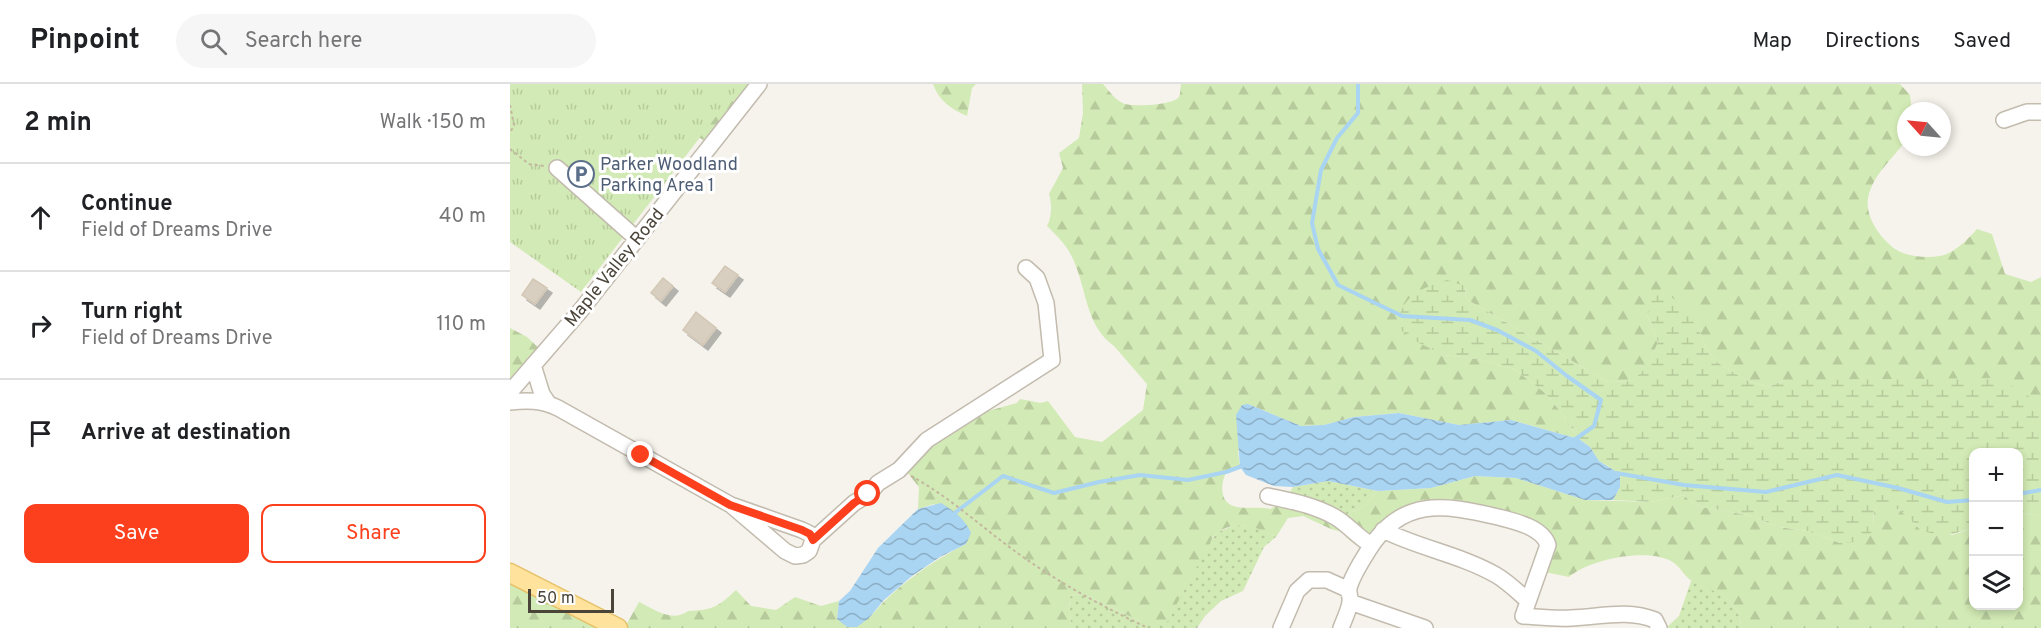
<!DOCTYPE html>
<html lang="en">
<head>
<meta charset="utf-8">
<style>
	body { margin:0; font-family:Overpass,sans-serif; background:#f6f6f6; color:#202124 }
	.controls { position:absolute; right:18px; bottom:18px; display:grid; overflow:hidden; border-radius:12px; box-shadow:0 3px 9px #0003 }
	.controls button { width:54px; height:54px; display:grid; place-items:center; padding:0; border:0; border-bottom:2px solid #e0e0e0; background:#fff; color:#202124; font:30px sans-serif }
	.compass { position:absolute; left:1387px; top:18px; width:54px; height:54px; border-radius:50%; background:#fff; box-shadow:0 3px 9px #0003; rotate:297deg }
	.scale { position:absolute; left:18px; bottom:15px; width:86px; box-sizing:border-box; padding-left:6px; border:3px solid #4b4439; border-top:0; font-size:16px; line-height:21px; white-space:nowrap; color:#4b4439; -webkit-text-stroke:4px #fff; paint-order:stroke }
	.stop { position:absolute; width:18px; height:18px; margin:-14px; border:4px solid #fc3f1d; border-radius:50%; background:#fff }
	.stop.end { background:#fc3f1d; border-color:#fff; box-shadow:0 2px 6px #0008 }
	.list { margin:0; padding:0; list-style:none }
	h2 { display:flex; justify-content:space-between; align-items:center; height:78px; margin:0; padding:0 24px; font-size:26px }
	h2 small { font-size:20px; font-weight:400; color:#757577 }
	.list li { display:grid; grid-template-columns:39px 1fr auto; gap:18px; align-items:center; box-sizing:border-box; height:108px; padding:0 24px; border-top:2px solid #e0e0e0 }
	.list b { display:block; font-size:22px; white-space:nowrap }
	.list p { margin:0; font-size:20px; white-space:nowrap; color:#757577 }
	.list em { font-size:20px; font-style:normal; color:#757577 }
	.actions { display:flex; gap:12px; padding:18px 24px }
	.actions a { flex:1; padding:14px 0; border:2px solid #fc3f1d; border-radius:12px; text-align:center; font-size:21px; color:#fc3f1d }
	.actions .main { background:#fc3f1d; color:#fff }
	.icon { flex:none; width:33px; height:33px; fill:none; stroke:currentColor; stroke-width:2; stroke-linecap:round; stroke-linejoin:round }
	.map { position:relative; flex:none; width:1531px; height:544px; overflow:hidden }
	header { display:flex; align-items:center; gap:36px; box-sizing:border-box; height:84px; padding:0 30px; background:#fff; border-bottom:2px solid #e0e0e0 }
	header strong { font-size:28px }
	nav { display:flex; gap:33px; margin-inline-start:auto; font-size:21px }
	.search { width:420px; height:54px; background:#f6f6f6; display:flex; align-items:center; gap:15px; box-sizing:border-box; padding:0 21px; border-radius:33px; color:#757577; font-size:22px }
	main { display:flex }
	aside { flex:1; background:#fff }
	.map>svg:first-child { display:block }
	.grass { fill:url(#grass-dots) }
	.forest { fill:url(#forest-firs) }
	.wetland { fill:url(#wetland-marsh) }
	.park { fill:url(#park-tufts) }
	.water { fill:url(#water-waves) }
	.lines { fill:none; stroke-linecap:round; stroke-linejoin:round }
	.stream { stroke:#a9d4f2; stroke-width:4 }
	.building { fill:#d8cfc1; stroke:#d3c7b4; stroke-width:1.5; filter:url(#shadow) }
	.minor-casing { stroke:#c2bbae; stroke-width:18 }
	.major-casing { stroke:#e6c16a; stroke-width:21 }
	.path { stroke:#c4b79f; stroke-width:2; stroke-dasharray:3 3; stroke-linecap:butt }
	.minor { stroke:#fff; stroke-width:15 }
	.major { stroke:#ffe39c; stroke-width:18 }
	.route { stroke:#fc3f1d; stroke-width:8 }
	.labels { text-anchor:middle; stroke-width:6; stroke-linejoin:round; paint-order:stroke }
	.service-label { font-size:18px; fill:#4e5e75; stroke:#fff; text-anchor:start }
	.street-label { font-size:18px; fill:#4b4439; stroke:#fff }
</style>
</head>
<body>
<header>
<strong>Pinpoint</strong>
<div class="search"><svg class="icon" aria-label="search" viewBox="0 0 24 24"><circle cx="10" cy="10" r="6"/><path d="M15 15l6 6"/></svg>Search here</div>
<nav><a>Map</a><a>Directions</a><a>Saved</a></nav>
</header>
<main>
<aside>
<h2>2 min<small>Walk · 150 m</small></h2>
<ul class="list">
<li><svg class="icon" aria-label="ahead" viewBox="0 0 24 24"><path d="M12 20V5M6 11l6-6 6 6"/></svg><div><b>Continue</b><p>Field of Dreams Drive</p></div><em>40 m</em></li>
<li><svg class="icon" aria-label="right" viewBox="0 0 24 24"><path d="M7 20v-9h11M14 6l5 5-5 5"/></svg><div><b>Turn right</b><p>Field of Dreams Drive</p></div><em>110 m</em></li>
<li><svg class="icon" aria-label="arrive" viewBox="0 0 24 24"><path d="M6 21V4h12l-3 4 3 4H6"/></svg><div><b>Arrive at destination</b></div></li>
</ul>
<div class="actions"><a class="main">Save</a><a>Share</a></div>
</aside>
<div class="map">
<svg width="1531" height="544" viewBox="0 0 1531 544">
	<defs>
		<pattern id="grass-dots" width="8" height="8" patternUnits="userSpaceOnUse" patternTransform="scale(1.5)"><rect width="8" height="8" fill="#d2eab5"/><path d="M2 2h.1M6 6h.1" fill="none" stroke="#b6ca9c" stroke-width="1.8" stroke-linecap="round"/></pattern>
		<pattern id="forest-firs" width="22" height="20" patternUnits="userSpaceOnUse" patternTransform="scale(1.5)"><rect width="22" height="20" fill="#d2eab5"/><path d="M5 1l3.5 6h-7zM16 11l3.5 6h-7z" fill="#b6ca9c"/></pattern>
		<pattern id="wetland-marsh" width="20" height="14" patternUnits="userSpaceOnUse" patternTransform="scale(1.5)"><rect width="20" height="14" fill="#d2eab5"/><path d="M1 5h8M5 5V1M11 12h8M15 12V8" fill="none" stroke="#b6ca9c"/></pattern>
		<pattern id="park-tufts" width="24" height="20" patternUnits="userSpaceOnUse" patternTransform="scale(1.5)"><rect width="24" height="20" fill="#d2eab5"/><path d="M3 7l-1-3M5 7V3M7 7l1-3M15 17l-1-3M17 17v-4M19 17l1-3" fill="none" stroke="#b6ca9c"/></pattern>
		<pattern id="water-waves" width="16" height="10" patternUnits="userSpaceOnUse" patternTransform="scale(1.5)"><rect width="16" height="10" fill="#a9d4f2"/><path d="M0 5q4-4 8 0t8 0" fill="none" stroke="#8caec5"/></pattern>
		<filter id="shadow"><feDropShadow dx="5" dy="5" stdDeviation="0" flood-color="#0004"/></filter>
	</defs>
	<rect width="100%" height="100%" fill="#f6f3ec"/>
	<path class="grass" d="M818 397 868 407 853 423 835 431 775 417 783 403Z
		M725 441 746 442 766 453 754 463 733 507 711 517 695 532 687 544H561L559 513 567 510 578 512 632 538 708 448Z
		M1181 497C1203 505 1232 516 1231 544H1156L1169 532Z"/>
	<path class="forest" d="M151 0H247L199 60 178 46Z
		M423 0H466L462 4 457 32C441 25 429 17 423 0Z
		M572 0H593C599 7 606 17 615 20 625 23 660 21 668 14 671 11 670 5 671 0H1390L1400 11 1402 27H1396V56C1383 75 1363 90 1358 114 1355 133 1370 154 1385 165 1397 173 1416 174 1430 172 1445 169 1458 155 1467 145L1482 150 1495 190 1521 198 1531 193V320L1522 315 1275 296 1258 303 1236 296 1208 279 1196 264 1187 240 1137 231 1148 258 1138 283 1122 297 1098 298 956 215 955 202 934 271 968 275 1004 285 1034 308 1051 328 1069 355 1001 336 949 341 889 329 844 333 814 341 791 342 738 320 728 368 730 383 716 388C713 396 711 402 713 411 718 430 745 421 760 425L775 417 835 431 853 423 868 407 921 404 965 392 1006 394 1075 416 1141 418 1174 411 1182 419 1192 423 1238 431 1269 443 1298 447 1330 459 1363 443 1364 426 1373 419 1390 426 1411 446 1442 451 1463 444 1464 522H1508L1509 428 1528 432 1531 430V544H1231C1232 517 1205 507 1185 499 1175 495 1171 482 1161 477 1136 464 1080 475 1059 493L1030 487 1037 455 980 430 897 427 863 467C849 463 841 460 832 448L821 445 793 432 778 434 766 453C746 442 722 433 703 453L656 540 641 541 632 538 578 512 567 510 559 513 561 544H0V486L115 543 129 518C144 525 162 539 178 527 203 526 208 523 226 506L241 522 266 526 285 513 311 522 329 517 327 535 359 534C386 502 419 479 456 460L424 420 408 425 409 403 392 382 467 330 507 319 510 315 531 319 538 317 565 353 592 358 633 326 637 300 604 262C574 241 577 201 561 171 555 159 546 151 537 142 542 133 542 120 539 110L553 84 549 69 569 54 573 29Z
		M0 244 17 253 32 267 0 308Z"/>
	<path class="wetland" d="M937 196 955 202 956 215 1098 298 1122 297 1138 282 1148 258 1137 231 1142 212 1152 206 1180 227 1187 240 1196 264 1208 279 1236 296 1258 303 1275 296 1490 294 1531 320V430L1528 432 1509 428 1508 368H1464L1463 444 1432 453 1411 446 1390 426 1373 420 1364 426 1363 443 1360 452 1346 458 1330 459 1298 447 1269 443 1238 431 1192 423 1182 419 1174 411 1141 418 1103 416 1110 403 1101 384 1089 377 1080 363 1069 355 1051 328 1034 308 1004 285 968 275 934 271 903 256 887 243C892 211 909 205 937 196Z"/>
	<path class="park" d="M0 0H231L71 208 0 158Z"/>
	<path class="water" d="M738 320 791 342 814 341 844 333 889 329 949 341 1001 336 1069 355 1080 363 1089 377 1110 390V403L1103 416H1075L1006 394 965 392 921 404 868 407 818 397 783 403 764 402 736 391 730 383 726 331 732 321Z
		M431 419C444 427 455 435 461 449L456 460 430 473 402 492 374 516 359 534 347 543H337L327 535 329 517 340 507 368 464 408 425Z"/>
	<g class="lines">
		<path class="stream" d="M848 0V29L827 54 811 86 802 139 808 165 828 201 892 232 960 236 987 246 1026 267 1057 292 1091 316 1084 342 1064 356
			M1106 389 1174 401 1256 408 1327 391 1388 404 1437 418 1464 416
			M1508 410 1531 406
			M446 428 493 392 544 409 589 398 630 391 678 396 716 388 735 381"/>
	</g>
	<path class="building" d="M215 182 228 191 215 208 202 199Z
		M153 194 163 202 151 217 141 209Z
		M23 195 37 204 25 220 12 211Z
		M186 228 206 244 193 261 173 246Z"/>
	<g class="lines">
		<defs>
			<path id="minor" d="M1494 36 1517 28H1531
				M47 84 127 155
				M23 281 32 310 38 319
				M0 308 71 226 249 0
				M0 318C17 316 32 316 48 324L221 421 275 467 285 472 293 471 299 467 303 456
				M758 412C781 417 804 421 825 433 839 441 848 454 862 461
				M221 421 292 446 300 450 303 456 344 419 359 410 368 399 389 386 417 356 542 276 536 219 527 194 516 184
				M873 446C909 464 951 471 986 491 998 498 1008 508 1018 517
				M840 518 915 544
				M771 544 787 507 799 496H817L839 506
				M831 544C834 536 839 526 840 518 841 514 838 509 839 504 842 492 851 478 858 467 891 413 933 420 988 433 1004 437 1032 443 1038 461L1013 532C1029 533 1045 535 1061 534 1090 533 1117 525 1145 536L1149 544"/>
			<path id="major" d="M0 489 108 544"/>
		</defs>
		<use href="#minor" class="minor-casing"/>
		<use href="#major" class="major-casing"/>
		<path class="path" d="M0 21 4 41 0 49
			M0 65 19 80 34 82
			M401 392C438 412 468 440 502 465 544 496 591 522 638 544"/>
		<use href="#minor" class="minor"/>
		<use href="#major" class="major"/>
	</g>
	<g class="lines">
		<path class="route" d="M131 371 220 421 292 446 300 450 303 456 344 419 358 410"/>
	</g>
	<defs>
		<symbol id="parking-ring" viewBox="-11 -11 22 22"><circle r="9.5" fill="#fff" stroke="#5c6f8a" stroke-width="1.5"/><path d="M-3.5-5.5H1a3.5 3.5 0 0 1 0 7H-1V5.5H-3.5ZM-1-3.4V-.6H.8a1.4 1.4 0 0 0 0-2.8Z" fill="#5c6f8a"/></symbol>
	</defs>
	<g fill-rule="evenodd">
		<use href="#parking-ring" x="56" y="75" width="30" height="30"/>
	</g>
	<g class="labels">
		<g class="service-label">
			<text x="90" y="86">Parker Woodland<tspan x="90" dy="21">Parking Area 1</tspan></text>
		</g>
		<g class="street-label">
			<text transform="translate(104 183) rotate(-51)" y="6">Maple Valley Road</text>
		</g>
	</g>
</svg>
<div class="controls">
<button>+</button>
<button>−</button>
<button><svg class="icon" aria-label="layers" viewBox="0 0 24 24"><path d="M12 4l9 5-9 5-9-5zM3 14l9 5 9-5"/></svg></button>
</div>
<svg class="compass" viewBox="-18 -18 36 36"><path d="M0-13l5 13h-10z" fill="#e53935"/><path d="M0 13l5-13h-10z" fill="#757577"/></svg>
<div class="scale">50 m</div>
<div class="stop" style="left:358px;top:410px"></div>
<div class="stop end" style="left:131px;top:371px"></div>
</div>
</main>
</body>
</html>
